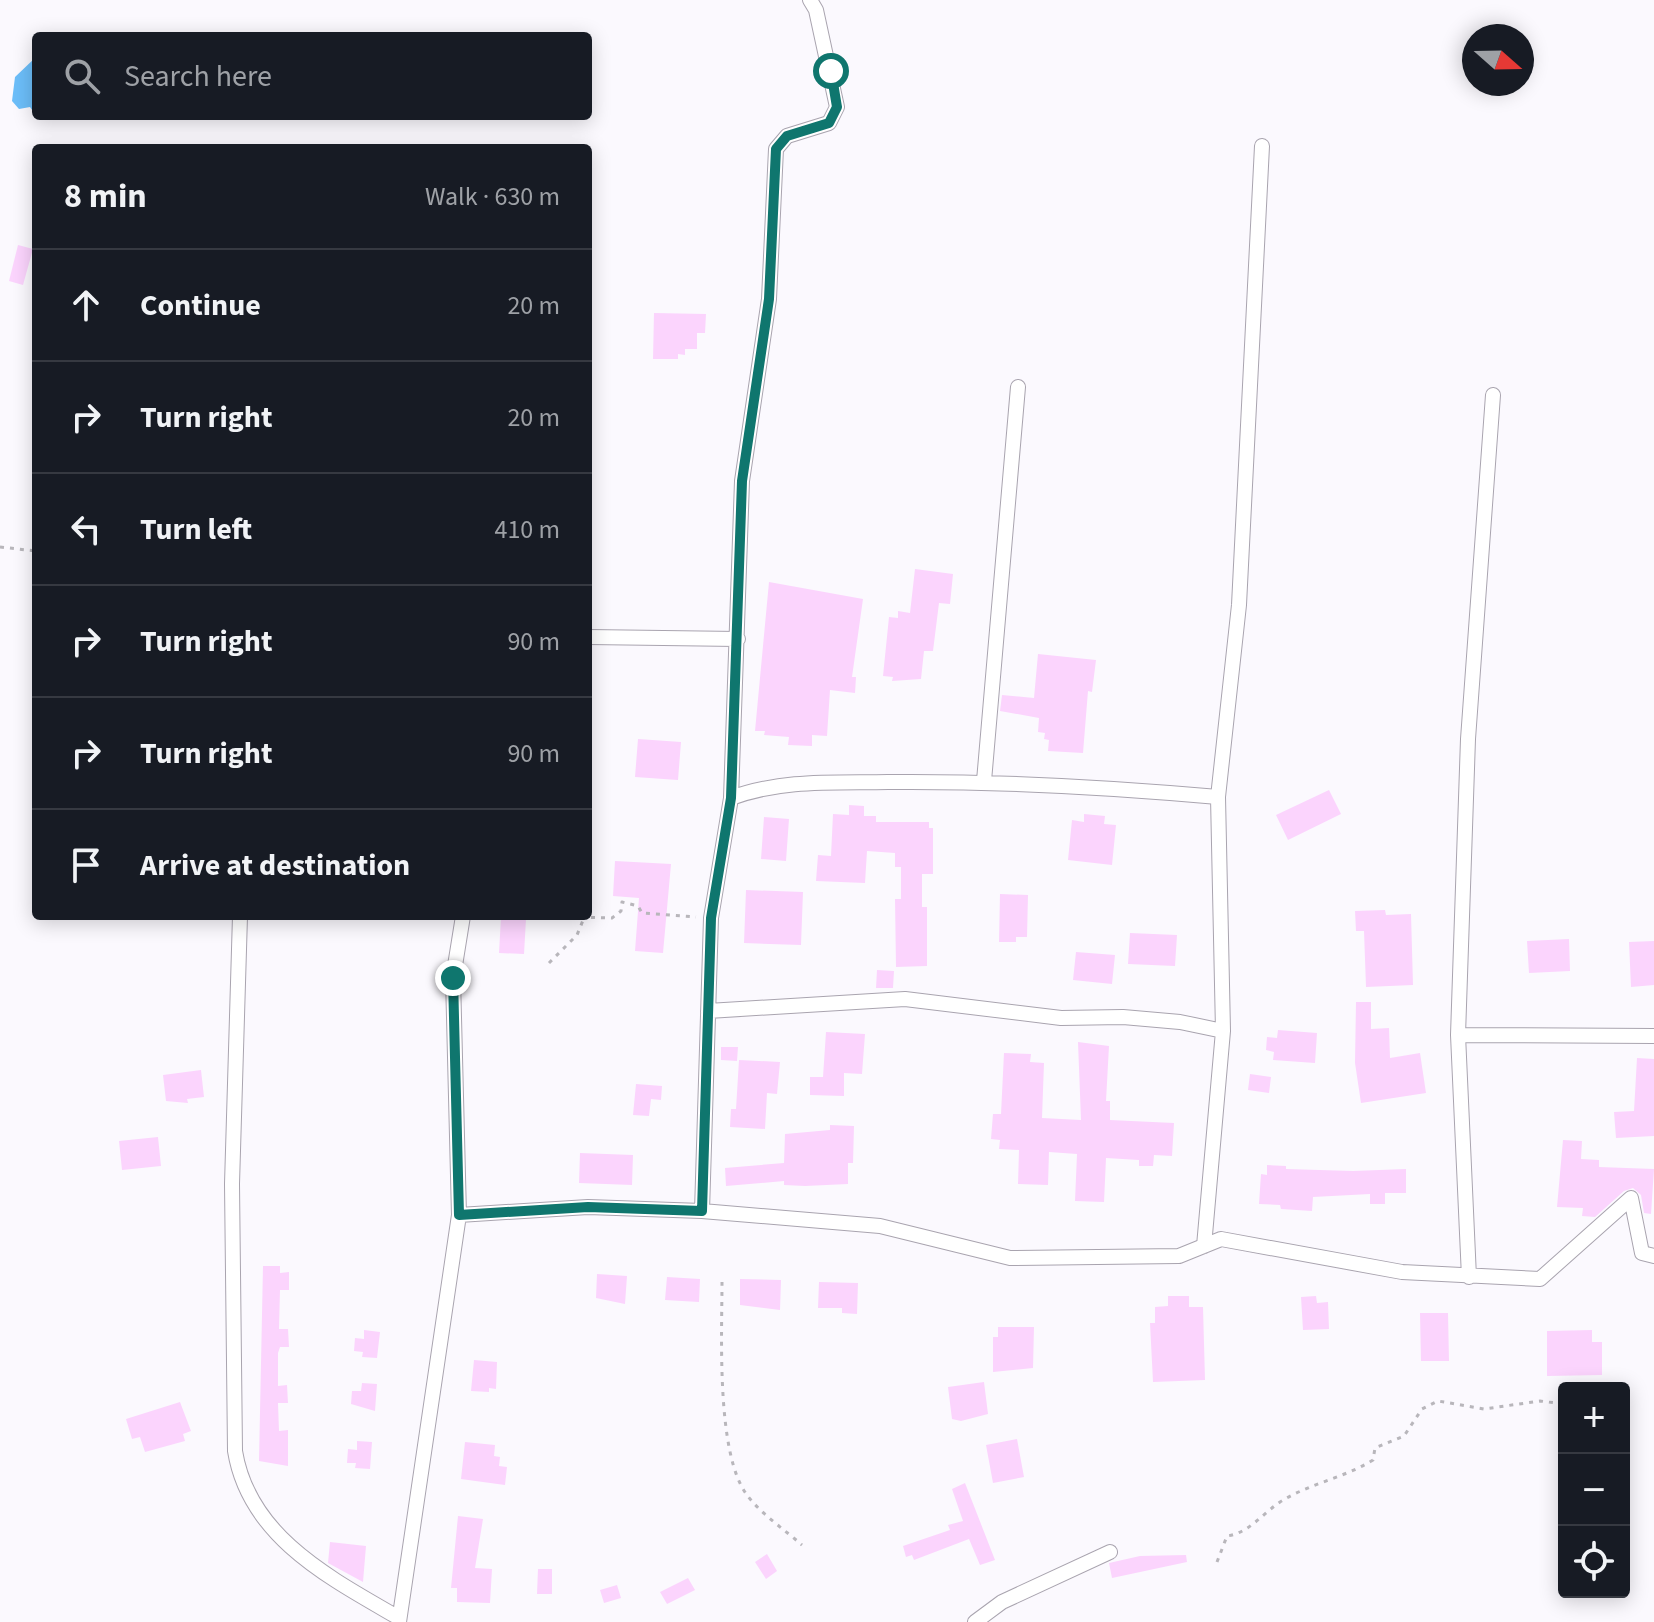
<!DOCTYPE html>
<html lang="en">
<head>
<meta charset="utf-8">
<style>
	body { margin:0; font-family:"Source Sans 3",sans-serif; background:#242831; color:#f1f3f6 }
	.controls { position:absolute; right:24px; bottom:24px; display:grid; overflow:hidden; border-radius:8px; box-shadow:0 4px 20px #0003 }
	.controls button { width:72px; height:72px; display:grid; place-items:center; padding:0; border:0; border-bottom:2px solid #363941; background:#171b24; color:#f1f3f6; font:40px sans-serif }
	.compass { position:absolute; left:1462px; top:24px; width:72px; height:72px; border-radius:50%; background:#171b24; box-shadow:0 4px 20px #0003; rotate:110deg }
	.stop { position:absolute; width:24px; height:24px; margin:-18px; border:6px solid #0f766e; border-radius:50%; background:#fff }
	.stop.end { background:#0f766e; border-color:#fff; box-shadow:0 2px 8px #0008 }
	.list { margin:0; padding:0; list-style:none }
	h2 { display:flex; justify-content:space-between; align-items:center; height:104px; margin:0; padding:0 32px; font-size:34px }
	h2 small { font-size:26px; font-weight:400; color:#9ea1a6 }
	.list li { display:grid; grid-template-columns:52px 1fr auto; gap:24px; align-items:center; box-sizing:border-box; height:112px; padding:0 32px; border-top:2px solid #363941 }
	.list b { display:block; font-size:30px; white-space:nowrap }
	.list em { font-size:26px; font-style:normal; color:#9ea1a6 }
	.icon { flex:none; width:44px; height:44px; fill:none; stroke:currentColor; stroke-width:2; stroke-linecap:round; stroke-linejoin:round }
	.map { position:relative; flex:none; width:1654px; height:1622px; overflow:hidden }
	.search { position:absolute; background:#171b24; box-shadow:0 4px 20px #0003; left:32px; top:32px; width:560px; height:88px; display:flex; align-items:center; gap:20px; box-sizing:border-box; padding:0 28px; border-radius:8px; color:#9ea1a6; font-size:30px }
	.panel { position:absolute; background:#171b24; box-shadow:0 4px 20px #0003; left:32px; top:144px; width:560px; height:776px; border-radius:8px }
	.map>svg:first-child { display:block }
	.water { fill:#6cbef9 }
	.building { fill:#fbd4fd }
	.lines { fill:none; stroke-linecap:round; stroke-linejoin:round }
	.minor-casing { stroke:#a9a4af; stroke-width:16 }
	.path { stroke:#b8b6bb; stroke-width:3; stroke-dasharray:4 6; stroke-linecap:butt }
	.minor { stroke:#fff; stroke-width:14 }
	.route { stroke:#0f766e; stroke-width:10 }
</style>
</head>
<body>
<div class="map">
<svg width="1654" height="1622" viewBox="0 0 1654 1622">
	<rect width="100%" height="100%" fill="#fbf9fe"/>
	<path class="water" d="M36 57V116L51 118 37 117 30 107 19 109 12 101 15 77Z"/>
	<path class="building" d="M18 245 33 249 23 285 9 281Z
		M654 313 706 314 705 333H697V349H685V355L678 354V359H653Z
		M915 569 953 574 950 604 939 603 933 651H924L921 679 892 681 893 677 883 676 889 617 898 618V611L910 613Z
		M769 582 863 599 852 677H856L855 693 830 690 827 736 812 735V746L788 745 789 737 764 735 765 731H755Z
		M1038 654 1096 660 1092 692 1088 691 1083 753 1048 751 1049 740 1044 739 1045 733 1038 732 1039 718 1000 711 1002 695 1034 698Z
		M638 739 681 742 678 780 635 777Z
		M1329 790 1341 814 1288 840 1276 815Z
		M849 805 864 806V816H876V822H929V828H933V874H922V907H927V966L896 967 895 899H901V867H895V853L867 851 865 883 816 881 818 855 831 856 833 814 849 815Z
		M1084 814 1105 816 1104 824 1116 825 1112 865 1068 860 1072 820 1084 822Z
		M764 817 789 819 786 861 761 859Z
		M615 861 671 864 663 953 635 951 639 898 613 896Z
		M746 890 803 892 801 945 744 943Z
		M1000 894 1028 895 1027 937H1016V942H999Z
		M1385 910 1386 915 1411 914 1413 985 1366 987 1364 931H1356L1355 911Z
		M501 917 526 919 524 954 499 953Z
		M1130 933 1177 935 1175 966 1128 964Z
		M1569 939 1570 971 1529 973 1527 941Z
		M1654 941V985L1631 987 1629 942Z
		M1076 952 1115 955 1112 984 1073 980Z
		M877 970 894 971 893 988H876Z
		M1356 1002H1371V1029L1389 1028 1390 1058 1420 1053 1426 1093 1361 1103 1355 1063Z
		M1278 1030 1317 1033 1315 1063 1273 1060 1274 1052 1266 1050 1267 1037 1277 1038Z
		M826 1032 865 1034 862 1074 844 1073V1096L810 1095V1077H823Z
		M1078 1042 1109 1046 1106 1101H1110V1120L1174 1123 1172 1156 1154 1155 1153 1166H1139V1160L1106 1158 1104 1202 1075 1201 1077 1154 1049 1152 1048 1185 1018 1184 1019 1150 999 1149 1000 1140 991 1139 993 1114H1001L1004 1053 1031 1054 1030 1062 1044 1063 1042 1118 1081 1120Z
		M721 1047H738L737 1061 721 1060Z
		M1637 1058 1654 1059V1136L1616 1138 1614 1112 1634 1111Z
		M739 1060 780 1062 777 1094 767 1093 765 1129 730 1127 731 1109H736Z
		M201 1070 204 1097 187 1099 188 1103 166 1101 163 1075Z
		M1250 1074 1271 1077 1269 1093 1248 1090Z
		M636 1084 662 1086 661 1100 651 1099 649 1116 633 1115Z
		M830 1125 854 1126 853 1163H848V1184L805 1186 784 1185V1181L726 1186 725 1168 784 1163 785 1134 830 1130Z
		M158 1137 161 1166 122 1170 119 1141Z
		M1563 1140 1582 1141 1581 1159 1599 1160V1167L1654 1169 1651 1214 1644 1213 1641 1195 1633 1188 1624 1191 1595 1217 1582 1216 1583 1208 1557 1207Z
		M580 1153 633 1155 632 1185 579 1183Z
		M1267 1165 1286 1166V1169L1353 1171 1406 1169V1193H1385V1204H1370V1194L1313 1197 1312 1211 1281 1209 1280 1205 1259 1204 1261 1174 1267 1175Z
		M263 1266H280V1273L289 1272V1290H280L279 1329H288L289 1347H280L278 1353V1386L287 1385 288 1403H278L279 1431 288 1430V1466L259 1461Z
		M597 1274 627 1276 625 1304 596 1298Z
		M667 1277 700 1279 699 1302 665 1300Z
		M740 1279 781 1280 780 1310 740 1305Z
		M819 1282 858 1283 857 1314 842 1313V1308H818Z
		M1168 1296H1189V1307H1203L1205 1380 1153 1382 1150 1323H1155V1307L1168 1306Z
		M1316 1296 1317 1303 1328 1302 1329 1329 1303 1330 1301 1297Z
		M1420 1313H1448L1449 1361H1421Z
		M998 1327H1034L1033 1368 993 1372V1337H998Z
		M364 1330 380 1332 377 1358 362 1357 363 1352 354 1351 355 1338 364 1339Z
		M1592 1330V1342H1602V1375L1547 1376V1331Z
		M474 1360 497 1362 496 1389 489 1388V1392L471 1391Z
		M984 1382 988 1414 961 1421 952 1419 948 1387Z
		M362 1383 377 1384 375 1411 351 1404 352 1391H361Z
		M180 1402 191 1431 183 1434 185 1441 145 1452 140 1437 132 1439 126 1419Z
		M1017 1439 1024 1477 993 1483 986 1445Z
		M357 1441 372 1442 370 1469 355 1468 356 1463H347L348 1449 357 1450Z
		M465 1442 495 1445 494 1456 500 1457 499 1466 507 1467 505 1485 461 1479Z
		M965 1483 995 1560 980 1565 969 1539 914 1560 912 1555 906 1557 903 1546 950 1530 948 1525 963 1521 952 1489Z
		M458 1516 483 1519 475 1568 492 1569 490 1603 457 1602V1588H451Z
		M330 1542 366 1546 363 1582 328 1563Z
		M767 1554 777 1571 766 1579 755 1562Z
		M1186 1555 1187 1562 1112 1578 1109 1563 1140 1556Z
		M538 1569H552V1594H537Z
		M688 1578 695 1590 667 1604 660 1592Z
		M617 1585 621 1598 604 1603 600 1590Z"/>
	<g class="lines">
		<defs>
			<path id="minor" d="M588 637 738 639
				M984 781 1018 387
				M731 798C782 779 835 783 888 782 999 781 1107 787 1218 797
				M240 916 232 1184 235 1451C249 1537 330 1578 399 1618
				M708 1011 905 999 1061 1018 1123 1017 1180 1022 1223 1031
				M1458 1035 1654 1036
				M1631 1198 1642 1253 1654 1256
				M702 1211 711 918 731 798 742 481 769 299 776 149 787 136 829 123 837 107 816 10 810 0
				M459 1215 588 1207 702 1211 880 1226 1010 1258 1179 1256 1221 1239 1402 1272 1540 1279 1631 1198
				M1204 1246 1223 1031 1218 797 1239 605 1262 146
				M1469 1277 1458 1035 1468 739 1493 395
				M399 1622 459 1215 453 978 463 916
				M975 1622 1002 1602 1110 1552"/>
		</defs>
		<use href="#minor" class="minor-casing"/>
		<path class="path" d="M0 547 36 551
			M541 916 612 918 621 911 622 902 638 906 642 913 696 917
			M549 963 577 935 584 918
			M722 1282C722 1334 716 1454 747 1495 761 1514 785 1530 802 1545
			M1217 1562 1227 1536C1249 1533 1262 1514 1280 1502 1308 1484 1344 1478 1373 1460L1375 1448 1404 1436 1422 1409 1438 1401 1484 1409 1540 1401 1564 1404"/>
		<use href="#minor" class="minor"/>
	</g>
	<g class="lines">
		<path class="route" d="M453 978 459 1215 588 1207 702 1211 711 918 731 798 742 481 769 299 776 149 787 136 829 123 837 107 831 71"/>
	</g>
</svg>
<div class="controls">
<button>+</button>
<button>−</button>
<button><svg class="icon" aria-label="locate" viewBox="0 0 24 24"><circle cx="12" cy="12" r="6"/><path d="M12 2v4M12 18v4M2 12h4M18 12h4"/></svg></button>
</div>
<svg class="compass" viewBox="-18 -18 36 36"><path d="M0-13l5 13h-10z" fill="#e53935"/><path d="M0 13l5-13h-10z" fill="#9ea1a6"/></svg>
<div class="stop" style="left:831px;top:71px"></div>
<div class="stop end" style="left:453px;top:978px"></div>
<div class="search"><svg class="icon" aria-label="search" viewBox="0 0 24 24"><circle cx="10" cy="10" r="6"/><path d="M15 15l6 6"/></svg>Search here</div>
<section class="panel">
<h2>8 min<small>Walk · 630 m</small></h2>
<ul class="list">
<li><svg class="icon" aria-label="ahead" viewBox="0 0 24 24"><path d="M12 20V5M6 11l6-6 6 6"/></svg><div><b>Continue</b></div><em>20 m</em></li>
<li><svg class="icon" aria-label="right" viewBox="0 0 24 24"><path d="M7 20v-9h11M14 6l5 5-5 5"/></svg><div><b>Turn right</b></div><em>20 m</em></li>
<li><svg class="icon" aria-label="left" viewBox="0 0 24 24"><path d="M17 20v-9H6M10 6l-5 5 5 5"/></svg><div><b>Turn left</b></div><em>410 m</em></li>
<li><svg class="icon" aria-label="right" viewBox="0 0 24 24"><path d="M7 20v-9h11M14 6l5 5-5 5"/></svg><div><b>Turn right</b></div><em>90 m</em></li>
<li><svg class="icon" aria-label="right" viewBox="0 0 24 24"><path d="M7 20v-9h11M14 6l5 5-5 5"/></svg><div><b>Turn right</b></div><em>90 m</em></li>
<li><svg class="icon" aria-label="arrive" viewBox="0 0 24 24"><path d="M6 21V4h12l-3 4 3 4H6"/></svg><div><b>Arrive at destination</b></div></li>
</ul>
</section>
</div>
</body>
</html>
